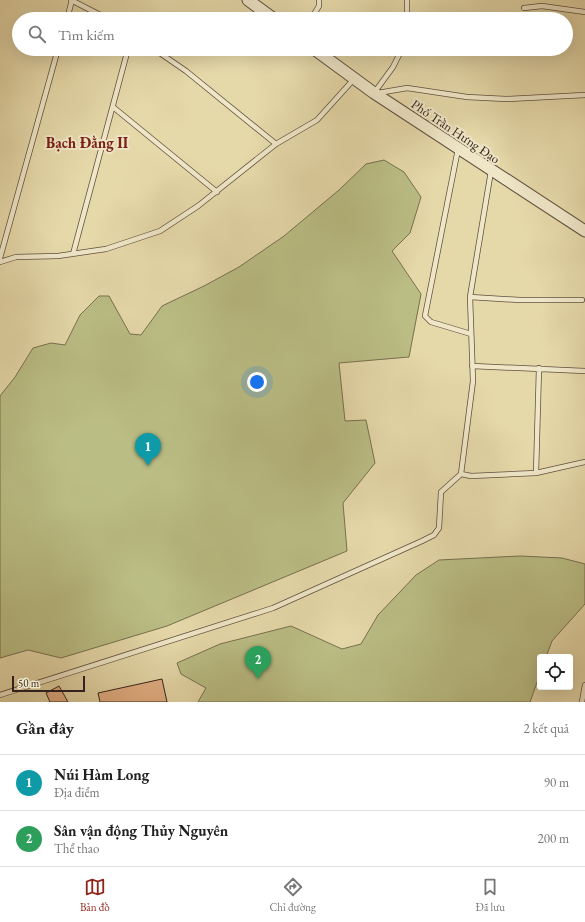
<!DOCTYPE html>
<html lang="vi">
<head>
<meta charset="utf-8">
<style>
	body { margin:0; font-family:"EB Garamond",serif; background:#f2f2f2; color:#222 }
	.controls { position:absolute; right:12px; bottom:12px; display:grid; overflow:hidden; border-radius:4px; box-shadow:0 4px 16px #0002 }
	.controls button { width:36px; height:36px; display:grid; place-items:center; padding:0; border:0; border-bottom:1px solid #e0e0e0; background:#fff; color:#222; font:20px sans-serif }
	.scale { position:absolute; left:12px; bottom:10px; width:73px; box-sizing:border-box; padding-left:4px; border:2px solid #34231c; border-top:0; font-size:11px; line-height:14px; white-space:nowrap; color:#34231c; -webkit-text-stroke:3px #eee6c7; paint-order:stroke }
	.you { position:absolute; left:257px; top:382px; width:14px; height:14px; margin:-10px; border:3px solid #fff; border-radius:50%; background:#1a73e8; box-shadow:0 0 0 6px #1a73e833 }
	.badge { display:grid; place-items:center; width:26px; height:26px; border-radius:50%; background:#8f2418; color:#fff; font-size:13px; font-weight:700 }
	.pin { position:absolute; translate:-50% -33px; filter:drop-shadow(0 1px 2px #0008) }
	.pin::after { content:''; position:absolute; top:21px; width:14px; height:12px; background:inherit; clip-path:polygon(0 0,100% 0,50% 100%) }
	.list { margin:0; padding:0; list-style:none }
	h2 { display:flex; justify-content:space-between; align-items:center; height:52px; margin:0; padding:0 16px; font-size:17px }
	h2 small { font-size:13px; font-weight:400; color:#767676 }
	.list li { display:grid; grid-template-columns:26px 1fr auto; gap:12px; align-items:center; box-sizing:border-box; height:56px; padding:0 16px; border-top:1px solid #e0e0e0 }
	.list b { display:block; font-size:15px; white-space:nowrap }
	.list p { margin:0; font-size:13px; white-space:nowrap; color:#767676 }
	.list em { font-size:13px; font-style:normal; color:#767676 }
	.icon { flex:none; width:22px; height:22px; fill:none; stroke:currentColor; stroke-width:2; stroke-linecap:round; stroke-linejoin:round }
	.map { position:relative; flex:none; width:585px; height:702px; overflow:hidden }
	.search { position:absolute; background:#fff; box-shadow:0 4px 16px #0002; left:12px; right:12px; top:12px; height:44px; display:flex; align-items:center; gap:10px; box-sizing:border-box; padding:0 14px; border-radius:22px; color:#767676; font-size:15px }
	.sheet { height:164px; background:#fff }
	nav { display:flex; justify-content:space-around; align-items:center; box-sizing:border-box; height:56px; border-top:1px solid #e0e0e0; background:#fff; font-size:11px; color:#767676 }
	nav a { display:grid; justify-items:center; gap:2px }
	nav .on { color:#8f2418 }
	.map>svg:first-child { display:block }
	.green { fill:#babd84; stroke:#777050 }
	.building { fill:#e3af85; stroke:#34231c }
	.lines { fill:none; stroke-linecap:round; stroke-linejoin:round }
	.service-casing { stroke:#60503f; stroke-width:6 }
	.tertiary-casing { stroke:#60503f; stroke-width:13 }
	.service { stroke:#eee6c7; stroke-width:4.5 }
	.tertiary { stroke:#eee6c7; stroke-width:11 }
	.labels { text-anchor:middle; stroke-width:4; stroke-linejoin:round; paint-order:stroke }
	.street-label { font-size:13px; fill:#34231c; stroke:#eee6c7 }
	.quarter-label { font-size:15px; font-weight:bold; fill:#7a1f14; stroke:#eee6c7 }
</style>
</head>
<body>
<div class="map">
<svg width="585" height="702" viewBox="0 0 585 702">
	<rect width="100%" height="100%" fill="#e5d8a9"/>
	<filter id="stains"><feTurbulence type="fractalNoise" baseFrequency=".005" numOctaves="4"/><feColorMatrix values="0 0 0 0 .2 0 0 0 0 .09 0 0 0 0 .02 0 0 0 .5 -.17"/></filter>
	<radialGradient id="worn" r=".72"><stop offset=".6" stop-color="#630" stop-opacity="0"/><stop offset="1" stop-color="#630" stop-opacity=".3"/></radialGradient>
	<path class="green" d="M384 160 404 172 421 197 410 233 392 251 421 294 409 357 339 363 345 421 366 420 375 463 343 503 347 551 167 626 61 658 28 650 0 658V396L15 377 33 348 51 343 65 345 80 315 99 296H109L130 334 141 335 162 306 204 286 239 267 284 236 339 190 366 164Z
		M520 556 562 558 585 564V604L552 641 546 657H540V674L530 702H198L206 688 181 674 177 663 220 644 291 626 342 649 361 644 378 615 416 575 439 560Z"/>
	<path class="building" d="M162 679 167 702H100L98 693Z
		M59 686 68 702H50L46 693Z"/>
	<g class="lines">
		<defs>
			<path id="service" d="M71 0 108 19
				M407 0V19
				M524 8 542 6 585 12
				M67 19 72 0
				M311 19 319 6V0
				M154 49 186 71 276 144
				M374 93 393 67 402 49
				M378 93 407 88 467 97 506 99 585 95
				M113 107 217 192
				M458 149 425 316 431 322 471 334
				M73 254 128 49
				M0 258 58 49
				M0 262 16 257 58 256 106 249 160 231 198 206 276 144 317 120 354 79
				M470 297 520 300H582
				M472 366 585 371
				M536 473 539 368
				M461 474 473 381 470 297 491 171
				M0 695 273 608 422 541 434 535 439 528 441 492 461 474 471 476 536 473 585 462
				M582 702 585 685"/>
			<path id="tertiary" d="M248 0 274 19
				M314 49 374 93 585 231"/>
		</defs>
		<use href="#service" class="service-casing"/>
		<use href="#tertiary" class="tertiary-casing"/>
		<use href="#service" class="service"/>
		<use href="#tertiary" class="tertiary"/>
	</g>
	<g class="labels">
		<g class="street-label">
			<text transform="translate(456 131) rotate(34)" y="5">Phố Trần Hưng Đạo</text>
		</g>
		<g class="quarter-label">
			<text x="87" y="148">Bạch Đằng II</text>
		</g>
	</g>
	<rect width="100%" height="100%" filter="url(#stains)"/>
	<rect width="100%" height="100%" fill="url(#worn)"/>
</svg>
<div class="controls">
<button><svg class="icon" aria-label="locate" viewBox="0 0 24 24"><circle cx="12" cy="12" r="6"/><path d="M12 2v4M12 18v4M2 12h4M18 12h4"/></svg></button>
</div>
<div class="scale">50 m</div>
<div class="you"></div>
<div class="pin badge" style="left:148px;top:466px;background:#0f9aa8">1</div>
<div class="pin badge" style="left:258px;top:679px;background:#2e9e5b">2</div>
<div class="search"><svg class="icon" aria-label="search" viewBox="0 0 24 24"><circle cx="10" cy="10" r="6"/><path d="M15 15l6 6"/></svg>Tìm kiếm</div>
</div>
<section class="sheet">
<h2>Gần đây<small>2 kết quả</small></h2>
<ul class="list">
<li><span class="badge" style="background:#0f9aa8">1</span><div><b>Núi Hàm Long</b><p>Địa điểm</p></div><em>90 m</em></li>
<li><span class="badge" style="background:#2e9e5b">2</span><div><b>Sân vận động Thủy Nguyên</b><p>Thể thao</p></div><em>200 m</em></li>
</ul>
</section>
<nav>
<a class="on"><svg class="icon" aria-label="map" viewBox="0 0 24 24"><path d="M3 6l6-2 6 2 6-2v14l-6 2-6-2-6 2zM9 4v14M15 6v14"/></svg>Bản đồ</a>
<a><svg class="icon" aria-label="directions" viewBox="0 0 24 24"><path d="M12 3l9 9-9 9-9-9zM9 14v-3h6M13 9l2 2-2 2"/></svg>Chỉ đường</a>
<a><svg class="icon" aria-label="saved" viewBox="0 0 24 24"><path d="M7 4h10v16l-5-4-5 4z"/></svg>Đã lưu</a>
</nav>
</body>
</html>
